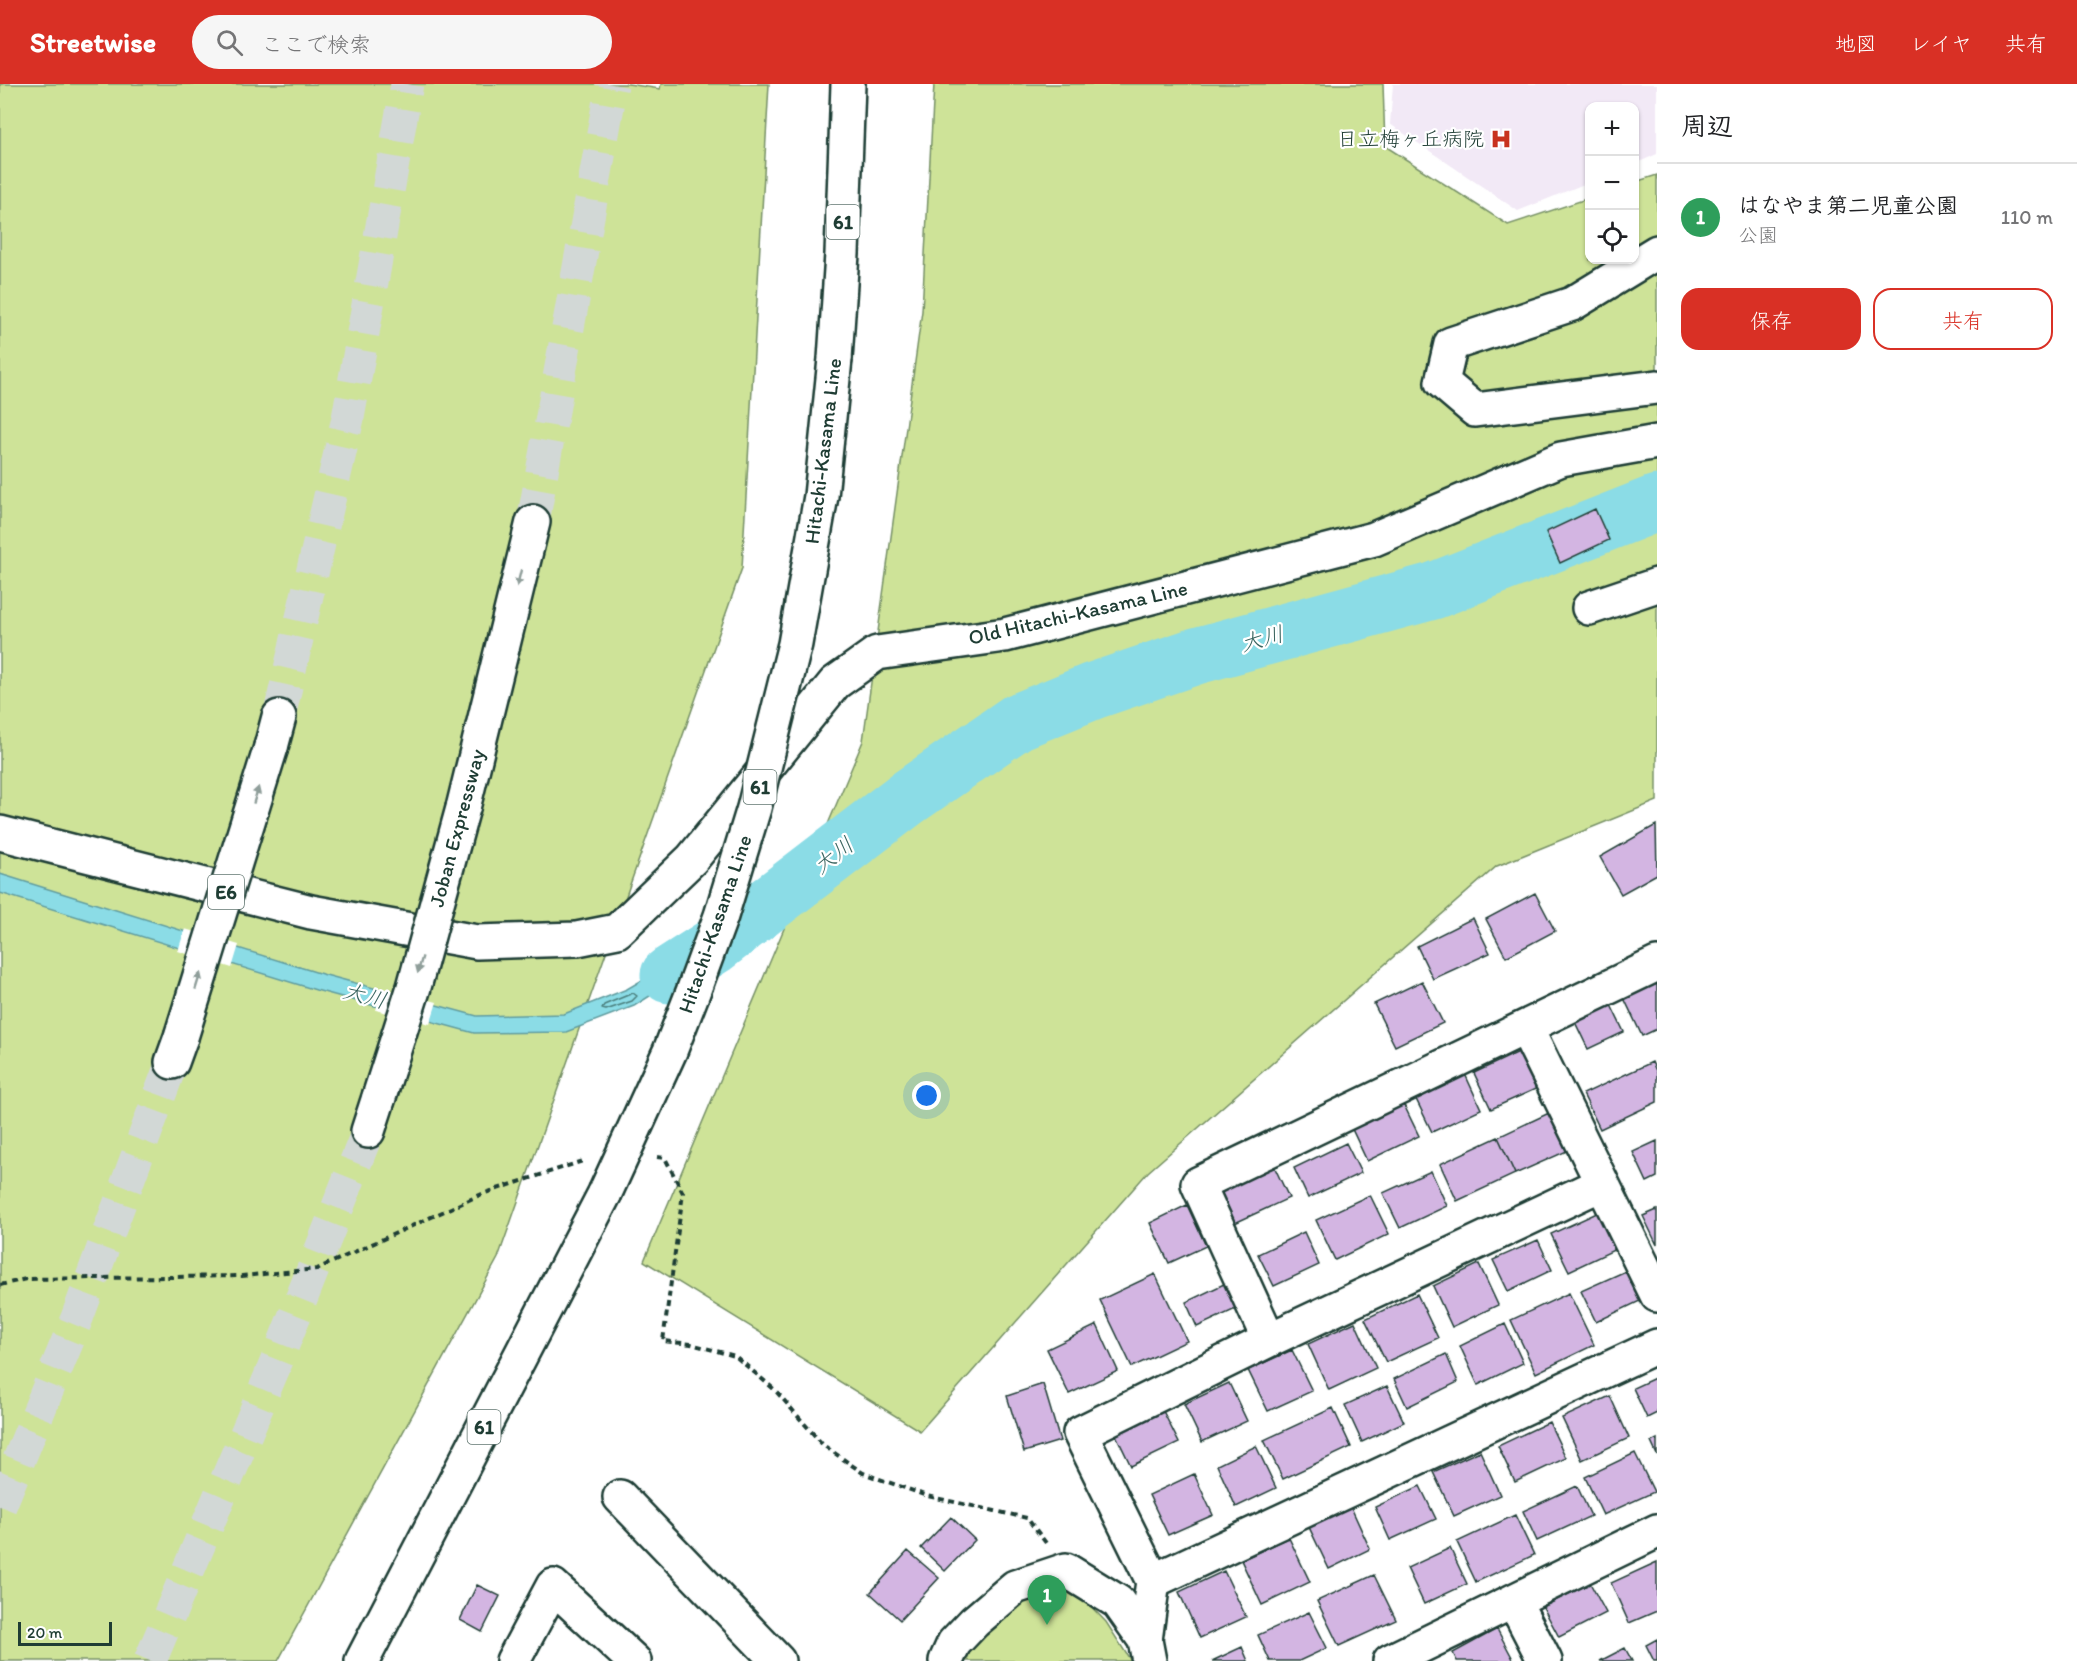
<!DOCTYPE html>
<html lang="ja">
<head>
<meta charset="utf-8">
<style>
	body { margin:0; font-family:Itim,"Klee One",sans-serif; background:#f6f6f6; color:#202124 }
	.controls { position:absolute; right:18px; top:18px; display:grid; overflow:hidden; border-radius:12px; box-shadow:0 2px 4px #0004 }
	.controls button { width:54px; height:54px; display:grid; place-items:center; padding:0; border:0; border-bottom:2px solid #e0e0e0; background:#fff; color:#202124; font:30px sans-serif }
	.scale { position:absolute; left:18px; bottom:15px; width:94px; box-sizing:border-box; padding-left:6px; border:3px solid #1f3d34; border-top:0; font-size:16px; line-height:21px; white-space:nowrap; color:#1f3d34; -webkit-text-stroke:4px #fff; paint-order:stroke }
	.you { position:absolute; left:927px; top:1012px; width:21px; height:21px; margin:-15px; border:4px solid #fff; border-radius:50%; background:#1a73e8; box-shadow:0 0 0 9px #1a73e833 }
	.badge { display:grid; place-items:center; width:39px; height:39px; border-radius:50%; background:#d93025; color:#fff; font-size:20px; font-weight:700 }
	.pin { position:absolute; translate:-50% -50px; filter:drop-shadow(0 2px 3px #0008) }
	.pin::after { content:''; position:absolute; top:32px; width:21px; height:18px; background:inherit; clip-path:polygon(0 0,100% 0,50% 100%) }
	.list { margin:0; padding:0; list-style:none }
	h2 { display:flex; justify-content:space-between; align-items:center; height:78px; margin:0; padding:0 24px; font-size:26px }
	h2 small { font-size:20px; font-weight:400; color:#757577 }
	.list li { display:grid; grid-template-columns:39px 1fr auto; gap:18px; align-items:center; box-sizing:border-box; height:108px; padding:0 24px; border-top:2px solid #e0e0e0 }
	.list b { display:block; font-size:22px; white-space:nowrap }
	.list p { margin:0; font-size:20px; white-space:nowrap; color:#757577 }
	.list em { font-size:20px; font-style:normal; color:#757577 }
	.actions { display:flex; gap:12px; padding:18px 24px }
	.actions a { flex:1; padding:14px 0; border:2px solid #d93025; border-radius:18px; text-align:center; font-size:21px; color:#d93025 }
	.actions .main { background:#d93025; color:#fff }
	.icon { flex:none; width:33px; height:33px; fill:none; stroke:currentColor; stroke-width:2; stroke-linecap:round; stroke-linejoin:round }
	.map { position:relative; flex:none; width:1657px; height:1577px; overflow:hidden }
	header { display:flex; align-items:center; gap:36px; box-sizing:border-box; height:84px; padding:0 30px; background:#d93025; color:#fff }
	header strong { font-size:28px }
	nav { display:flex; gap:33px; margin-inline-start:auto; font-size:21px }
	.search { width:420px; height:54px; background:#f6f6f6; display:flex; align-items:center; gap:15px; box-sizing:border-box; padding:0 21px; border-radius:33px; color:#757577; font-size:22px }
	main { display:flex }
	aside { flex:1; background:#fff }
	.map>svg:first-child { display:block }
	.built { fill:#f2e9f6 }
	.green { fill:#cee398; stroke:#769066; stroke-width:1.5 }
	.water { fill:#8bdce6; stroke:#609c9f; stroke-width:1.5 }
	.pier { fill:#fff }
	.lines { fill:none; stroke-linecap:round; stroke-linejoin:round }
	.shore { stroke:#4a7d7b; stroke-width:1.5 }
	.river { stroke:#8bdce6; stroke-width:57 }
	.building { fill:#d3b5e2; stroke:#1f3d34; stroke-width:1.5 }
	.highway-tunnel { stroke:#d2d8d6; stroke-width:33; stroke-dasharray:33 16; stroke-linecap:butt }
	.street-casing { stroke:#1f3d34; stroke-width:38 }
	.primary-casing { stroke:#1f3d34; stroke-width:38 }
	.highway-casing { stroke:#1f3d34; stroke-width:38 }
	.path { stroke:#1f3d34; stroke-width:4; stroke-dasharray:6 4.5; stroke-linecap:butt }
	.street { stroke:#fff; stroke-width:33 }
	.primary { stroke:#fff; stroke-width:33 }
	.highway { stroke:#fff; stroke-width:33 }
	.primary-bridge-casing { stroke:#1f3d34; stroke-width:38; stroke-linecap:butt }
	.highway-bridge-casing { stroke:#1f3d34; stroke-width:38; stroke-linecap:butt }
	.primary-bridge { stroke:#fff; stroke-width:33 }
	.highway-bridge { stroke:#fff; stroke-width:33 }
	.oneway { fill:#8f9e9a }
	.labels { text-anchor:middle; stroke-width:4.5; stroke-linejoin:round; paint-order:stroke }
	.shield { fill:#fff; stroke:#627771; stroke-width:1.5 }
	.shield-label { font-size:20px; font-weight:bold; fill:#1f3d34 }
	.poi-label { font-size:21px; fill:#1f3d34; stroke:#fff; text-anchor:end }
	.street-label { font-size:21px; fill:#1f3d34; stroke:#fff }
	.water-label { font-size:22px; font-style:italic; fill:#3a6560; stroke:#fff }
</style>
</head>
<body>
<header>
<strong>Streetwise</strong>
<div class="search"><svg class="icon" aria-label="search" viewBox="0 0 24 24"><circle cx="10" cy="10" r="6"/><path d="M15 15l6 6"/></svg>ここで検索</div>
<nav><a>地図</a><a>レイヤ</a><a>共有</a></nav>
</header>
<main>
<div class="map">
<svg width="1657" height="1577" viewBox="0 0 1657 1577">
	<rect width="100%" height="100%" fill="#fff"/>
	<filter id="ink" filterUnits="userSpaceOnUse"><feTurbulence type="fractalNoise" baseFrequency=".0167" numOctaves="2"/><feDisplacementMap in="SourceGraphic" scale="12" xChannelSelector="R" yChannelSelector="G"/><feConvolveMatrix kernelMatrix="1 2 1 2 8 2 1 2 1" color-interpolation-filters="sRGB"/></filter>
	<g filter="url(#ink)">
		<path class="built" d="M1393 0H1657V70L1635 80 1634 22H1590L1589 98 1518 127 1390 40Z"/>
		<path class="green" d="M0 0H628L660 5 661 0H769L742 484 498 1174 278 1577H0Z
			M934 0H1383L1385 62 1508 141 1589 114 1590 176H1634L1635 98 1657 91V717L1497 782 1148 1088 920 1347 644 1177 863 657 922 227Z
			M1070 1501 1106 1538 1131 1577H956L1015 1515Z"/>
		<path class="water" d="M0 790 322 890 477 932 564 930 627 905 716 853 715 871 634 922 566 948 474 949 316 906 0 809Z"/>
		<path class="pier" d="M185 845 239 861 232 884 178 867Z
			M714 851 717 873 649 917 662 881Z
			M382 904 437 918 430 940 376 926Z"/>
		<g class="lines">
			<path class="shore" d="M633 909 637 912 632 917 606 926 602 925 604 921Z"/>
			<path class="river" d="M669 891 714 862 906 715 1017 638 1093 607 1196 572 1433 507 1657 419"/>
		</g>
		<path class="building" d="M1595 425 1609 456 1560 479 1546 448Z
			M1656 741 1657 790 1621 810 1600 773Z
			M1535 809 1555 847 1506 873 1486 835Z
			M1473 834 1490 869 1433 895 1417 862Z
			M1422 897 1443 939 1395 962 1374 920Z
			M1657 898V945L1642 952 1624 914Z
			M1611 921 1624 948 1588 965 1575 938Z
			M1523 966 1540 1003 1491 1025 1474 989Z
			M1652 978 1657 989V1018L1600 1045 1583 1010Z
			M1465 990 1481 1025 1432 1048 1415 1013Z
			M1403 1019 1419 1052 1367 1077 1351 1043Z
			M1549 1029 1567 1067 1515 1090 1498 1053Z
			M1498 1053 1515 1090 1457 1117 1440 1080Z
			M1657 1057V1093L1647 1098 1633 1068Z
			M1346 1059 1361 1089 1308 1114 1294 1084Z
			M1274 1082 1289 1114 1235 1139 1220 1107Z
			M1431 1087 1447 1122 1400 1144 1383 1109Z
			M1370 1111 1389 1150 1335 1176 1316 1136Z
			M1187 1121 1206 1162 1169 1179 1150 1139Z
			M1657 1126V1161L1643 1132Z
			M1599 1128 1616 1165 1569 1187 1551 1150Z
			M1304 1148 1319 1181 1274 1202 1258 1170Z
			M1538 1156 1552 1186 1508 1207 1493 1176Z
			M1479 1180 1498 1221 1452 1243 1433 1202Z
			M1628 1186 1642 1216 1596 1238 1581 1207Z
			M1155 1190 1187 1257 1132 1283 1100 1216Z
			M1226 1199 1238 1224 1197 1243 1186 1218Z
			M1569 1209 1594 1261 1536 1289 1511 1236Z
			M1417 1210 1438 1254 1386 1278 1365 1235Z
			M1355 1238 1376 1284 1329 1306 1308 1260Z
			M1505 1240 1523 1279 1478 1301 1460 1262Z
			M1097 1241 1118 1287 1069 1310 1047 1265Z
			M1292 1266 1312 1307 1268 1327 1248 1286Z
			M1446 1270 1458 1298 1407 1323 1394 1295Z
			M1657 1293V1329L1647 1334 1633 1304Z
			M1229 1299 1247 1337 1202 1358 1184 1320Z
			M1043 1300 1060 1357 1024 1368 1007 1312Z
			M1387 1302 1404 1338 1362 1358 1345 1321Z
			M1610 1312 1629 1354 1582 1376 1562 1334Z
			M1333 1324 1351 1363 1283 1395 1264 1356Z
			M1163 1327 1179 1359 1131 1382 1115 1349Z
			M1549 1338 1566 1374 1515 1398 1498 1362Z
			M1657 1355V1371L1651 1358Z
			M1256 1362 1276 1404 1236 1423 1217 1381Z
			M1480 1367 1500 1411 1454 1432 1433 1388Z
			M1635 1369 1654 1408 1603 1431 1585 1393Z
			M1194 1390 1213 1431 1168 1451 1149 1411Z
			M1420 1402 1436 1435 1390 1456 1375 1423Z
			M1577 1402 1591 1432 1537 1457 1523 1427Z
			M1350 1421 1370 1465 1329 1485 1308 1441Z
			M1515 1431 1534 1471 1476 1498 1457 1458Z
			M951 1433 975 1456 945 1487 921 1464Z
			M1289 1454 1310 1498 1262 1521 1241 1476Z
			M1450 1464 1467 1500 1424 1520 1407 1484Z
			M908 1467 939 1494 900 1536 870 1509Z
			M1657 1478V1527L1629 1539 1611 1499Z
			M1224 1487 1246 1533 1200 1554 1179 1508Z
			M1374 1491 1396 1536 1339 1562 1317 1517Z
			M1590 1499 1606 1529 1559 1553 1543 1523Z
			M477 1501 500 1512 482 1548 460 1536Z
			M1309 1528 1327 1564 1299 1577H1270L1258 1551Z
			M1497 1545 1514 1577H1457L1453 1569Z
			M1657 1555V1577H1654L1646 1561Z
			M1242 1563 1248 1577H1212Z
			M1625 1564 1632 1577H1600Z"/>
		<g class="lines">
			<path class="highway-tunnel" d="M533 438 612 0
				M279 633 348 334 407 0
				M0 1422 77 1234 172 978
				M150 1577 275 1281 368 1047"/>
			<defs>
				<path id="street" d="M1657 168 1572 220 1451 260 1442 298 1475 326 1657 303
					M1589 524 1657 501
					M0 749 311 828 477 858 577 855 617 847 692 775 835 599 877 569 1005 551 1374 455 1561 375 1657 358
					M1526 944 1657 1211
					M1269 1256 1198 1100 1657 880
					M620 1413 778 1577
					M1153 1497 1657 1262
					M1514 1517 1545 1577
					M513 1577 553 1502 634 1577
					M946 1577 954 1559 974 1538 1015 1503 1066 1486 1118 1518 1145 1556
					M1149 1577 1145 1556 1153 1497 1080 1349 1269 1256 1601 1100
					M1390 1577 1657 1447"/>
				<path id="primary" d="M835 275 842 170 848 0
					M362 1577 605 1109"/>
				<path id="highway" d="M271 663 279 633
					M463 724 533 438
					M172 978 181 953
					M368 1047 379 1013"/>
			</defs>
			<use href="#street" class="street-casing"/>
			<use href="#primary" class="primary-casing"/>
			<use href="#highway" class="highway-casing"/>
			<path class="path" d="M657 1073 665 1074 683 1109 663 1257 691 1260 735 1272 775 1306 823 1361 863 1389 927 1412 1027 1434 1046 1459
				M0 1201 26 1195 242 1192 317 1185 482 1110 583 1077"/>
			<use href="#street" class="street"/>
			<use href="#primary" class="primary"/>
			<use href="#highway" class="highway"/>
			<defs>
				<path id="primary-bridge" d="M605 1109 670 967 693 908 721 832 754 724 795 560 821 412 835 275"/>
				<path id="highway-bridge" d="M181 953 271 663
					M379 1013 414 903 463 724"/>
			</defs>
			<use href="#primary-bridge" class="primary-bridge-casing"/>
			<use href="#highway-bridge" class="highway-bridge-casing"/>
			<use href="#primary-bridge" class="primary-bridge"/>
			<use href="#highway-bridge" class="highway-bridge"/>
		</g>
		<defs><path id="oneway-solid" d="M-6-.8H1V-3.2L6.5 0L1 3.2V.8H-6Z" transform="scale(1.5)"/></defs>
		<g class="oneway">
			<use href="#oneway-solid" transform="translate(519 494) rotate(104)"/>
			<use href="#oneway-solid" transform="translate(256 711) rotate(-73)"/>
			<use href="#oneway-solid" transform="translate(420 881) rotate(106)"/>
			<use href="#oneway-solid" transform="translate(198 897) rotate(-73)"/>
		</g>
	</g>
	<defs>
		<symbol id="hospital-bare" viewBox="-9 -9 18 18"><path d="M-5-5h3v3.5h4V-5h3V5h-3V1.5h-4V5h-3Z" fill="#c8321e" stroke="#fff" stroke-width="2.5" paint-order="stroke"/></symbol>
	</defs>
	<g fill-rule="evenodd">
		<use href="#hospital-bare" x="1486" y="40" width="30" height="30"/>
	</g>
	<g class="labels">
		<g class="shield">
			<rect x="826.5" y="121" width="33" height="34" rx="4.5"/>
			<rect x="743.5" y="686" width="33" height="34" rx="4.5"/>
			<rect x="208" y="791" width="36" height="34" rx="4.5"/>
			<rect x="467.5" y="1326" width="33" height="34" rx="4.5"/>
		</g>
		<g class="shield-label">
			<text x="843" y="145">61</text>
			<text x="760" y="710">61</text>
			<text x="226" y="815">E6</text>
			<text x="484" y="1350">61</text>
		</g>
		<g class="poi-label">
			<text x="1484" y="62">日立梅ヶ丘病院</text>
		</g>
		<g class="street-label">
			<text transform="translate(823 367) rotate(-83)" y="7">Hitachi-Kasama Line</text>
			<text transform="translate(1078 529) rotate(-13)" y="7">Old Hitachi-Kasama Line</text>
			<text transform="translate(457 744) rotate(-75)" y="7">Joban Expressway</text>
			<text transform="translate(715 840) rotate(-71)" y="7">Hitachi-Kasama Line</text>
		</g>
		<g class="water-label">
			<text transform="translate(1262 554) rotate(-15)" y="8">大川</text>
			<text transform="translate(833 771) rotate(-38)" y="8">大川</text>
			<text transform="translate(365 911) rotate(15)" y="8">大川</text>
		</g>
	</g>
</svg>
<div class="controls">
<button>+</button>
<button>−</button>
<button><svg class="icon" aria-label="locate" viewBox="0 0 24 24"><circle cx="12" cy="12" r="6"/><path d="M12 2v4M12 18v4M2 12h4M18 12h4"/></svg></button>
</div>
<div class="scale">20 m</div>
<div class="you"></div>
<div class="pin badge" style="left:1047px;top:1541px;background:#2e9e5b">1</div>
</div>
<aside>
<h2>周辺<small></small></h2>
<ul class="list">
<li><span class="badge" style="background:#2e9e5b">1</span><div><b>はなやま第二児童公園</b><p>公園</p></div><em>110 m</em></li>
</ul>
<div class="actions"><a class="main">保存</a><a>共有</a></div>
</aside>
</main>
</body>
</html>
